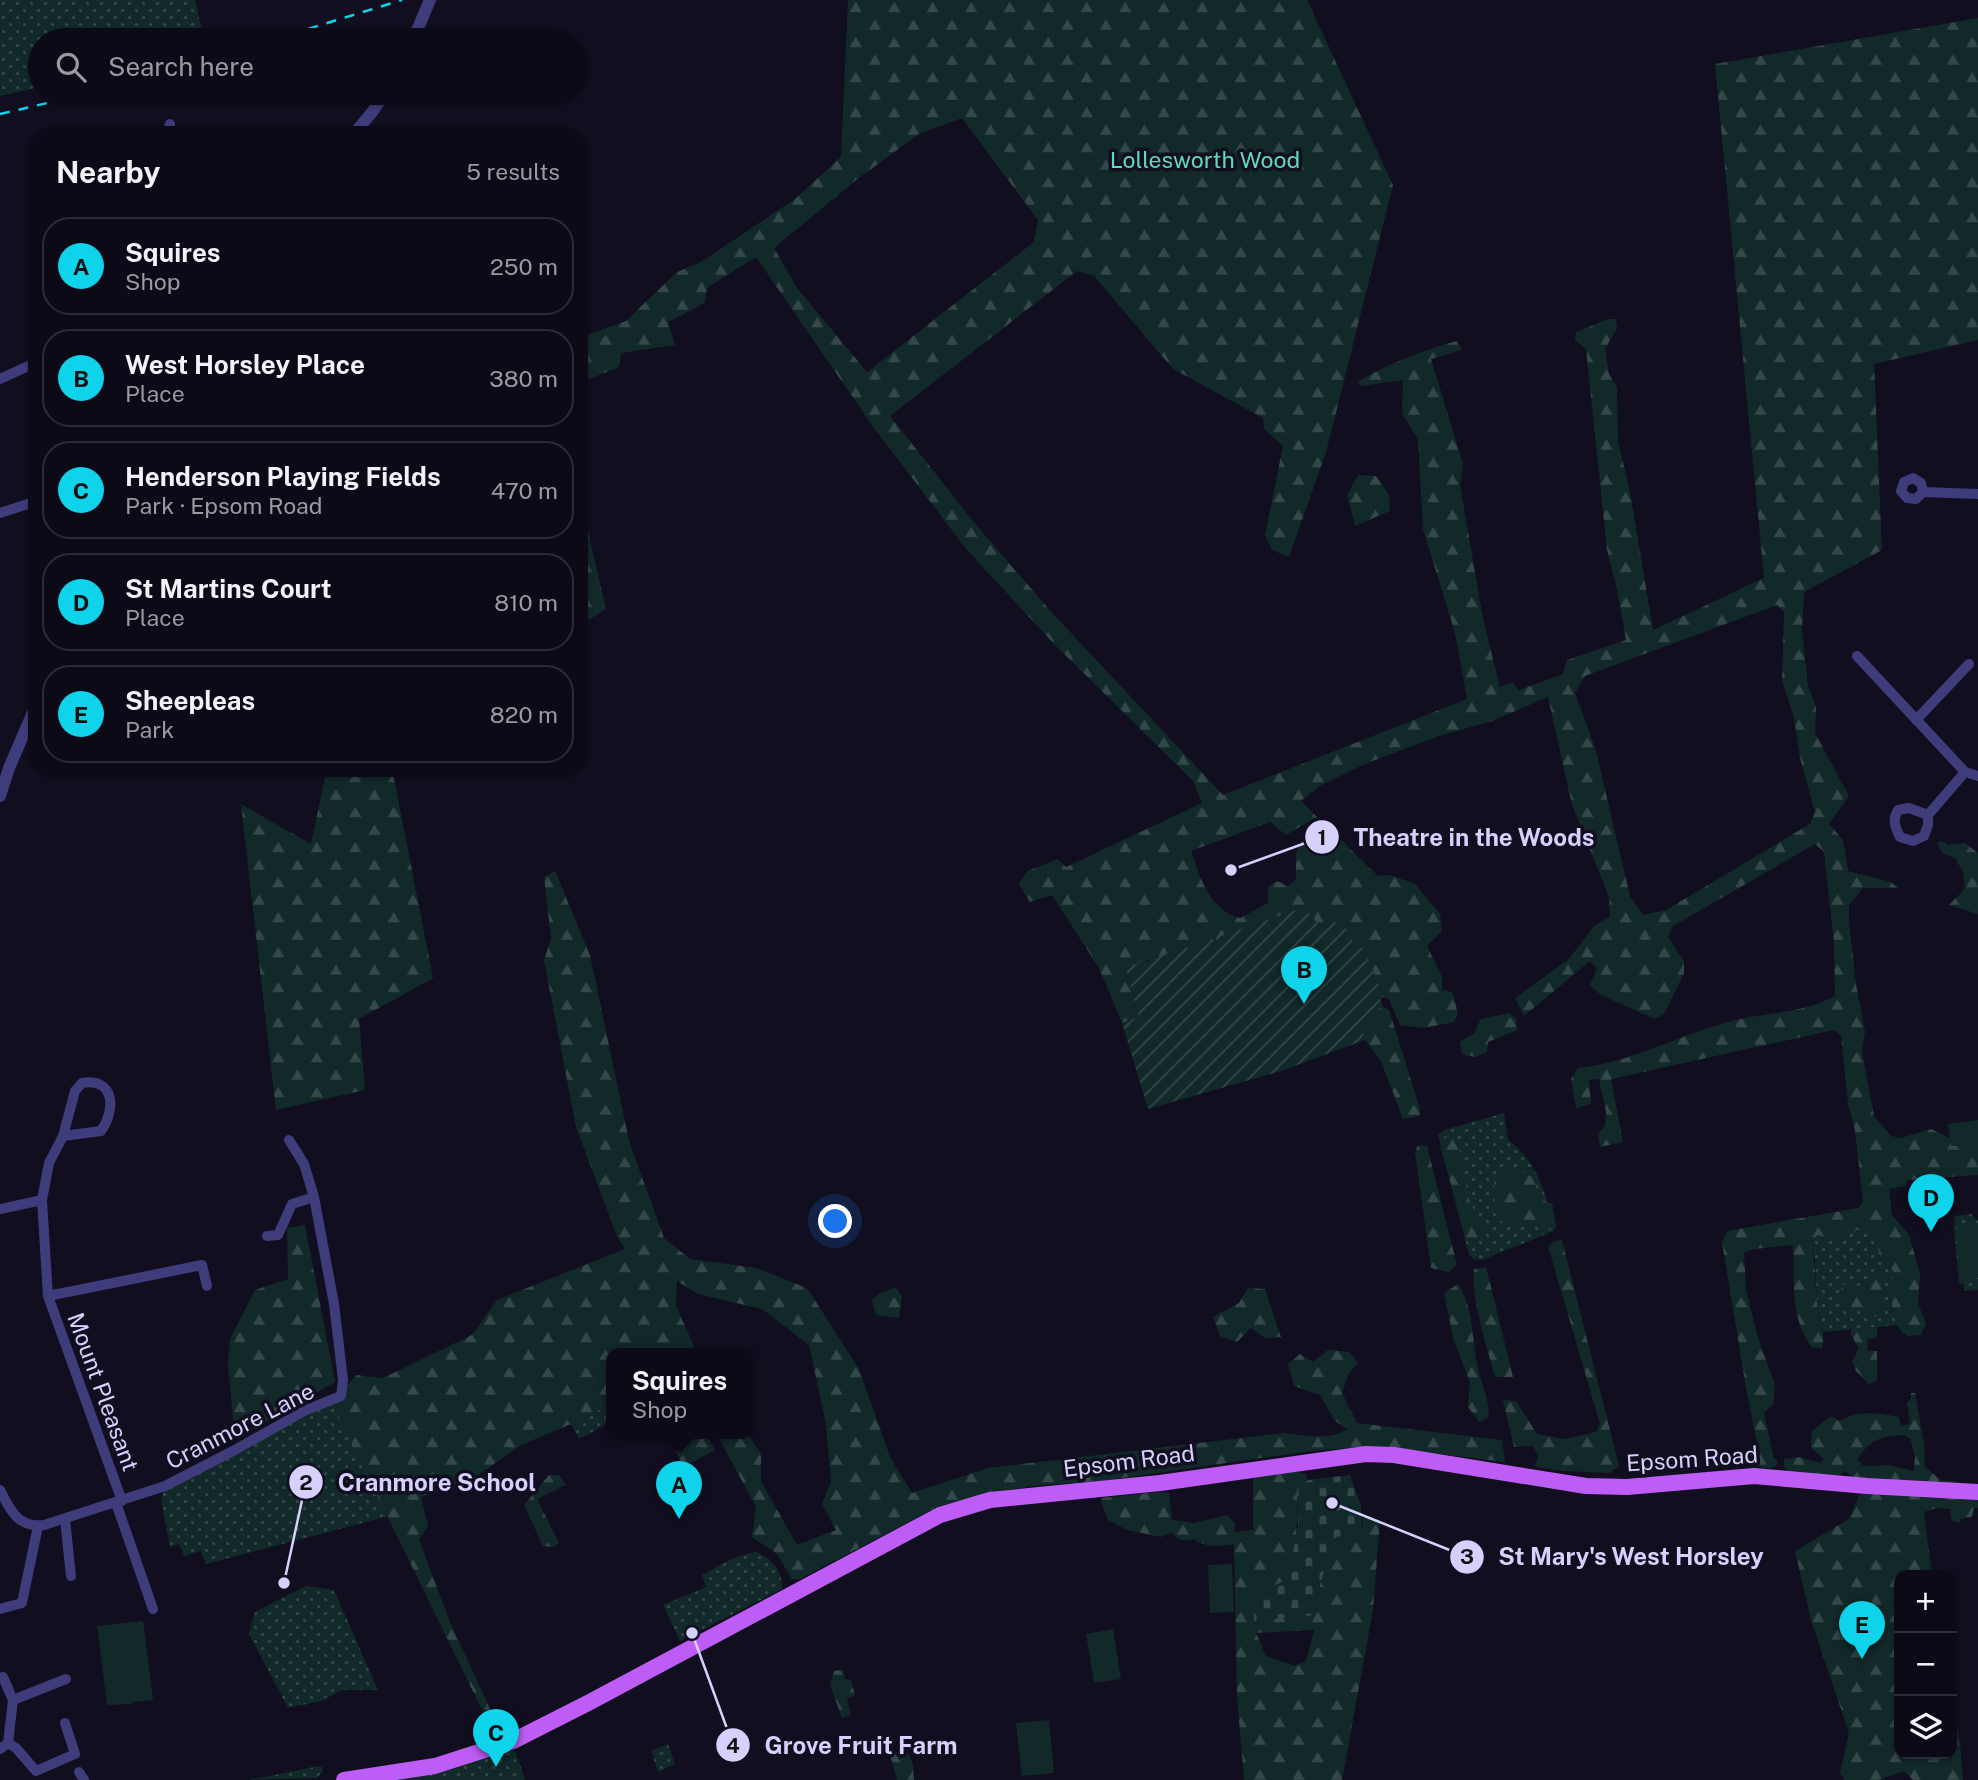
<!DOCTYPE html>
<html lang="en">
<head>
<meta charset="utf-8">
<style>
	body { margin:0; font-family:"Public Sans",sans-serif; background:#1b1825; color:#f1f3f6 }
	.controls { position:absolute; right:21px; bottom:21px; display:grid; overflow:hidden; border-radius:14px; box-shadow:0 2px 5px #0004 }
	.controls button { width:63px; height:63px; display:grid; place-items:center; padding:0; border:0; border-bottom:2px solid #2d2b37; background:#0d0a18; color:#f1f3f6; font:35px sans-serif }
	.you { position:absolute; left:836px; top:1222px; width:24px; height:24px; margin:-18px; border:5px solid #fff; border-radius:50%; background:#1a73e8; box-shadow:0 0 0 10px #1a73e833 }
	.badge { display:grid; place-items:center; width:46px; height:46px; border-radius:50%; background:#0ed3ea; color:#111; font-size:23px; font-weight:700 }
	.pin { position:absolute; translate:-50% -58px; filter:drop-shadow(0 2px 4px #0008) }
	.pin::after { content:''; position:absolute; top:37px; width:24px; height:21px; background:inherit; clip-path:polygon(0 0,100% 0,50% 100%) }
	.popup { position:absolute; left:606px; top:1348px; width:147px; height:91px; box-sizing:border-box; display:grid; place-content:center; border-radius:14px; background:#0d0a18; filter:drop-shadow(0 2px 5px #0005); font-size:23px; white-space:nowrap; color:#9a9aa2 }
	.popup b { font-size:26px; color:#f1f3f6 }
	.popup::after { content:''; position:absolute; left:50%; top:100%; margin-left:-14px; border:14px solid transparent; border-top-color:#0d0a18 }
	.list { margin:0; padding:0; list-style:none }
	h2 { display:flex; justify-content:space-between; align-items:center; height:91px; margin:0; padding:0 28px; font-size:30px }
	h2 small { font-size:23px; font-weight:400; color:#9a9aa2 }
	.list li { display:grid; grid-template-columns:46px 1fr auto; gap:21px; align-items:center; box-sizing:border-box; height:98px; margin:0 14px 14px; padding:0 14px; border:2px solid #2d2b37; border-radius:28px }
	.list b { display:block; font-size:26px; white-space:nowrap }
	.list p { margin:0; font-size:23px; white-space:nowrap; color:#9a9aa2 }
	.list em { font-size:23px; font-style:normal; color:#9a9aa2 }
	.icon { flex:none; width:38px; height:38px; fill:none; stroke:currentColor; stroke-width:2; stroke-linecap:round; stroke-linejoin:round }
	.map { position:relative; flex:none; width:1978px; height:1780px; overflow:hidden }
	.search { position:absolute; background:#0d0a18; box-shadow:0 2px 5px #0004; left:28px; top:28px; width:560px; height:77px; display:flex; align-items:center; gap:18px; box-sizing:border-box; padding:0 24px; border-radius:38px; color:#9a9aa2; font-size:26px }
	.panel { position:absolute; background:#0d0a18; box-shadow:0 2px 5px #0004; left:28px; top:126px; width:560px; height:651px; border-radius:28px }
	.map>svg:first-child { display:block }
	.grass { fill:url(#grass-dots) }
	.forest { fill:url(#forest-firs); fill-rule:evenodd }
	.cemetery { fill:url(#cemetery-stones) }
	.garden { fill:url(#garden-furrows) }
	.pitch { fill:#122929 }
	.lines { fill:none; stroke-linecap:round; stroke-linejoin:round }
	.minor { stroke:#3f3c7c; stroke-width:10 }
	.tertiary { stroke:#3f3c7c; stroke-width:12 }
	.primary { stroke:#be5df6; stroke-width:16 }
	.rail { stroke:#0ed3ea; stroke-width:2.5; stroke-dasharray:10 9; stroke-linecap:butt }
	.labels { text-anchor:middle; stroke-width:7; stroke-linejoin:round; paint-order:stroke }
	.park-label { font-size:23px; fill:#60d8bb; stroke:#110e20 }
	.street-label { font-size:23px; fill:#d5d0fc; stroke:#110e20 }
	.leader { fill:none; stroke:#d5d0fc; stroke-width:2.5 }
	.callout-dot { fill:#d5d0fc; stroke:#110e20; stroke-width:2.5 }
	.mark-label { font-size:21px; text-anchor:middle; font-weight:bold; fill:#111 }
	.callout-label { font-size:24px; text-anchor:middle; font-weight:bold; fill:#d5d0fc; stroke:#110e20; stroke-width:7; stroke-linejoin:round; paint-order:stroke }
</style>
</head>
<body>
<div class="map">
<svg width="1978" height="1780" viewBox="0 0 1978 1780">
	<defs>
		<pattern id="grass-dots" width="8" height="8" patternUnits="userSpaceOnUse" patternTransform="scale(1.75)"><rect width="8" height="8" fill="#122929"/><path d="M2 2h.1M6 6h.1" fill="none" stroke="#344749" stroke-width="1.8" stroke-linecap="round"/></pattern>
		<pattern id="forest-firs" width="22" height="20" patternUnits="userSpaceOnUse" patternTransform="scale(1.75)"><rect width="22" height="20" fill="#122929"/><path d="M5 1l3.5 6h-7zM16 11l3.5 6h-7z" fill="#344749"/></pattern>
		<pattern id="cemetery-stones" width="16" height="16" patternUnits="userSpaceOnUse" patternTransform="scale(1.75)"><rect width="16" height="16" fill="#122929"/><path d="M2 7V4a2 2 0 0 1 4 0v3zM10 15v-3a2 2 0 0 1 4 0v3z" fill="#344749"/></pattern>
		<pattern id="garden-furrows" width="10" height="10" patternUnits="userSpaceOnUse" patternTransform="scale(1.75)"><rect width="10" height="10" fill="#122929"/><path d="M-1 1l2-2M0 10L10 0M9 11l2-2" fill="none" stroke="#344749"/></pattern>
	</defs>
	<rect width="100%" height="100%" fill="#110e20"/>
	<path class="grass" d="M0 0H195L204 40H40V87L0 96Z
		M1504 1113 1508 1140C1531 1157 1539 1176 1548 1203L1552 1204 1556 1226 1554 1231 1482 1260 1473 1259 1469 1254 1438 1135 1444 1130Z
		M1972 1214 1978 1221V1290L1964 1291V1284L1959 1283 1954 1226 1955 1216Z
		M1862 1226 1874 1233 1880 1258 1894 1272 1891 1310 1898 1325 1823 1332 1817 1304 1815 1258 1810 1241 1818 1235 1837 1242Z
		M331 1401 389 1516 206 1564 201 1551 184 1556 179 1544 170 1547 161 1499 165 1486Z
		M611 1404V1422L579 1439 571 1424Z
		M756 1552C771 1558 783 1571 782 1589L680 1641 663 1605 706 1587 702 1575C718 1566 737 1554 756 1552Z
		M306 1586 334 1590 378 1690H342L321 1701 288 1708 249 1634 255 1612Z
		M668 1744 675 1764 658 1772 651 1751Z
		M514 1747 525 1780H388L454 1769Z
		M319 1766 322 1767 323 1771 317 1778 249 1780Z"/>
	<path class="forest" d="M848 0H1307L1393 185 1326 452 1289 557 1272 550 1265 535 1283 446 1264 429 1263 418 1173 369 1094 276 1077 271 890 416 977 526 1054 615 1223 795 1467 699 1455 633 1423 529 1418 439 1402 413 1403 380 1361 386 1357 382C1388 364 1423 350 1457 341L1462 350 1431 359 1463 464 1460 485 1483 619 1500 687 1512 682 1519 690 1563 674 1567 660 1626 640 1617 589 1607 550 1586 349 1575 340 1576 332 1608 319H1616L1617 328 1605 349 1609 374 1617 387 1618 441 1630 492 1653 630 1764 578 1715 64 1978 18V340L1874 364 1882 550 1804 592 1802 630 1808 686 1816 707 1815 733 1849 796 1829 824 1843 840 1848 871 1891 882 1898 888H1863L1849 905V922L1856 984 1865 1032 1862 1051 1874 1116 1891 1136 1901 1138 1931 1129 1950 1138 1952 1146 1978 1142V1175L1908 1180 1905 1186 1889 1189 1892 1215 1909 1235 1920 1273 1918 1304 1926 1323 1921 1335 1907 1336C1886 1320 1892 1296 1894 1272L1880 1258 1874 1233 1862 1227 1837 1242 1818 1235 1811 1241C1816 1262 1815 1282 1817 1304 1819 1319 1826 1333 1822 1349L1812 1347C1789 1317 1795 1281 1793 1245L1755 1249 1744 1252 1746 1290 1758 1338 1775 1385 1773 1404 1764 1413 1774 1459H1777V1465C1769 1470 1762 1469 1755 1464L1759 1453 1745 1382 1722 1242 1727 1231 1858 1208 1863 1202 1855 1130 1848 1104 1841 1035 1834 1030 1611 1079 1623 1142 1600 1147 1598 1134 1605 1126 1606 1112 1599 1079 1589 1080 1591 1104 1576 1108 1571 1079 1578 1068C1628 1063 1673 1038 1721 1024 1758 1012 1801 1015 1835 996L1834 943 1824 852 1815 844 1673 926 1668 937 1684 961V973L1664 1014 1655 1019 1601 995 1590 985 1597 968 1590 961 1524 1016 1515 998 1569 959 1594 926 1610 917 1609 897 1572 805 1548 697 1492 721 1436 737 1365 764 1321 785 1301 801 1317 817 1286 835 1270 822 1191 851C1200 877 1209 910 1240 918L1268 903V887L1277 881 1288 886 1296 880C1296 842 1292 841 1331 830L1378 876 1390 875 1415 884 1440 914 1442 931 1427 946 1442 977V989L1453 993 1458 1014 1454 1022 1423 1028 1400 1025 1389 999 1384 997 1364 949 1356 947 1351 940 1320 927 1216 941 1211 938 1202 944H1195L1188 949 1180 948 1178 952 1161 957 1157 955 1151 959 1125 968 1139 1017 1122 1023 1099 968 1052 895 1030 902 1019 884 1027 871 1058 859 1066 867 1202 803 1193 781 1055 645 967 550 874 428 756 257 707 288 705 303 668 322 675 345 621 353 619 367 579 383V338L626 321 677 272 701 262 795 199 841 157ZM962 118 1038 220 1034 242 867 372 797 288 774 248 856 180 919 134ZM1777 605 1784 612 1782 680 1794 718 1800 758 1815 812 1810 824 1666 910 1643 915 1630 896 1596 751 1575 693 1585 676Z
		M1358 475 1376 476 1389 495 1390 511 1355 526 1347 495Z
		M579 493 606 609 579 626Z
		M327 768H392L433 978 359 1019 365 1090 276 1110 241 804 311 844Z
		M1942 841 1948 845 1965 843 1978 853V914L1949 905 1965 889 1963 872 1955 858 1943 854 1937 843Z
		M555 871 590 955 629 1141 664 1238 690 1259 756 1268 807 1288 859 1369 890 1457 912 1493 988 1468 1283 1433C1302 1435 1331 1441 1347 1429L1335 1421 1320 1395 1294 1386 1288 1364 1300 1354 1313 1362 1328 1350 1350 1352 1358 1363 1349 1373 1342 1393 1357 1423 1502 1440 1505 1462 1375 1446 1311 1451 1101 1481 1034 1486 985 1494 937 1507 800 1579H792L776 1553 752 1537 756 1507 716 1433H747L761 1454V1481L797 1545 836 1530 822 1504 831 1482 826 1424 809 1345 762 1309 698 1294 677 1281 676 1306 697 1353H611V1404L571 1424 521 1445 462 1486 421 1497 428 1526 419 1540 450 1622 491 1711 487 1720 331 1401 357 1375 383 1378 472 1335 497 1300 625 1249 617 1236 576 1127 544 960 551 938 544 877Z
		M1383 1007 1389 1010 1420 1109V1116L1403 1119 1381 1061 1365 1040 1362 1029 1367 1014Z
		M1509 1013 1516 1019 1517 1030 1488 1042 1487 1052 1475 1057 1462 1054 1460 1042 1474 1033 1481 1019Z
		M1448 1135 1458 1143 1469 1199 1482 1227 1481 1241 1466 1238 1440 1145Z
		M1418 1145 1427 1146 1457 1265 1449 1272 1431 1268 1415 1152Z
		M1514 1167 1534 1178 1538 1198 1552 1204 1556 1226 1552 1229 1531 1226 1514 1228 1504 1225 1495 1213 1494 1175Z
		M305 1225 335 1382 235 1440 228 1364 230 1339 255 1290 288 1279 287 1228Z
		M1562 1240 1619 1466 1609 1473 1564 1471 1535 1467 1538 1457 1533 1446 1514 1447 1503 1400 1516 1401 1537 1434 1564 1439 1596 1432 1600 1424 1548 1246 1555 1241Z
		M1486 1267 1513 1377H1495C1487 1347 1471 1299 1474 1269Z
		M1872 1274H1883L1885 1296 1883 1311 1875 1317 1865 1310 1846 1308 1838 1295 1844 1284 1868 1287Z
		M1458 1284C1474 1308 1472 1342 1478 1369 1482 1385 1489 1400 1489 1417L1479 1422 1468 1407 1470 1382 1454 1341 1444 1293Z
		M895 1287 902 1296 899 1318 876 1315 872 1300 879 1294Z
		M1248 1288 1265 1289 1281 1337 1265 1338 1251 1328 1237 1342 1220 1336 1213 1317 1239 1303Z
		M1877 1327V1338L1867 1339 1868 1351H1877V1381L1869 1384 1856 1371 1852 1362 1859 1348 1851 1335 1852 1329Z
		M1911 1393H1915L1924 1444 1925 1467 1941 1480 1959 1482V1485L1856 1479 1845 1471 1837 1476 1788 1471 1784 1467V1459L1798 1457 1821 1463 1824 1459 1811 1448 1812 1431 1831 1416 1839 1421C1860 1410 1876 1413 1899 1417L1901 1426 1910 1424 1907 1402 1911 1400ZM1904 1435 1910 1438 1915 1456 1914 1471 1887 1465 1864 1466 1857 1460C1871 1439 1878 1437 1904 1435Z
		M688 1433H705L715 1450 683 1467 676 1451 689 1442Z
		M1288 1470 1306 1474 1308 1480 1297 1488C1298 1520 1297 1549 1288 1579L1253 1596 1315 1615 1320 1584 1336 1537 1362 1531 1363 1518 1380 1520 1373 1610 1342 1780H1244L1237 1696 1234 1544C1221 1546 1205 1548 1194 1539 1183 1541 1178 1542 1172 1532L1161 1537 1127 1530 1108 1520 1101 1502 1102 1498 1157 1492 1169 1493 1172 1520 1193 1523 1228 1515 1235 1524 1234 1532 1253 1530V1476ZM1314 1630 1306 1661 1295 1666 1266 1656 1256 1633Z
		M549 1475H559L566 1485 537 1499 559 1543 553 1547 543 1546 524 1505Z
		M1864 1491 1978 1495V1508H1974L1972 1517 1960 1519 1961 1523 1952 1521 1950 1509 1937 1508 1924 1512 1932 1575H1899V1754H1952V1704L1960 1743 1963 1780H1913L1904 1771 1879 1780H1845L1840 1773 1849 1733 1811 1620 1795 1551 1849 1519 1859 1496Z
		M843 1670 845 1679 851 1681 855 1695 847 1699 851 1715 842 1718 830 1685 834 1671Z
		M907 1751 913 1764 914 1780H897L890 1755Z"/>
	<path class="cemetery" d="M1350 1475 1361 1506 1362 1531 1336 1537 1320 1584 1315 1615 1254 1621 1252 1596 1288 1579 1298 1526 1297 1488 1308 1480Z"/>
	<path class="garden" d="M1304 907 1320 927 1342 920 1356 947 1364 948 1384 997 1380 998 1383 1007 1367 1014 1362 1029 1365 1040 1281 1071 1148 1109 1122 1023 1139 1017 1125 967 1127 965 1137 964 1139 961H1148L1157 955 1161 957 1172 951 1178 952 1180 948H1188L1199 942 1202 944 1211 938 1216 941 1221 936Z"/>
	<path class="pitch" d="M1978 1120V1142L1951 1146 1948 1124Z
		M1978 1225V1278L1961 1280 1955 1228Z
		M1232 1564 1234 1612 1210 1613 1208 1565Z
		M143 1621 153 1700 133 1702 132 1704 107 1705 97 1626Z
		M1113 1629 1121 1679 1094 1683 1086 1634Z
		M1049 1720 1054 1773 1022 1776 1016 1723Z"/>
	<g class="lines">
		<path class="minor" d="M166 135 170 124
			M0 379 37 362
			M35 446 37 453
			M1913 478 1921 483 1923 492 1916 499 1907 498 1901 491 1904 482Z
			M1923 492 1978 494
			M0 513 37 501
			M1857 656 1965 772 1978 776
			M1916 720 1969 664
			M1928 815V825L1924 836 1913 841 1900 837C1895 827 1892 820 1898 810L1909 808 1928 815 1965 772
			M63 1136 101 1131C116 1110 115 1077 82 1083L75 1091 63 1136 49 1163 42 1200 48 1296 122 1501
			M0 1209 42 1200
			M267 1236 278 1235 292 1204 314 1197
			M48 1296 202 1265 207 1286
			M0 1490C10 1510 18 1528 44 1525L165 1486 233 1451 306 1410 341 1396 343 1380 334 1304 314 1197 304 1164 289 1140
			M116 1503 153 1609
			M65 1519 71 1576
			M0 1609 22 1603 38 1526
			M3 1677 13 1700
			M8 1743 16 1748 36 1771 75 1754 65 1723
			M0 1749 8 1743 13 1700 66 1679
			M79 1772 84 1780"/>
		<path class="tertiary" d="M413 40 430 0
			M353 135 373 111 385 93
			M0 796 9 768 37 703"/>
		<path class="primary" d="M344 1780 435 1766 513 1741 588 1703 940 1515 990 1500 1160 1483 1366 1454 1394 1455 1586 1486 1627 1487 1754 1476 1867 1486 1978 1492"/>
		<path class="rail" d="M272 40 402 0
			M0 114 90 93"/>
	</g>
	<g class="labels">
		<g class="park-label">
			<text x="1205" y="168">Lollesworth Wood</text>
		</g>
		<g class="street-label">
			<text transform="translate(103 1392) rotate(70)" y="8">Mount Pleasant</text>
			<text transform="translate(240 1426) rotate(-27)" y="8">Cranmore Lane</text>
			<text transform="translate(1692 1459) rotate(-4)" y="8">Epsom Road</text>
			<text transform="translate(1129 1461) rotate(-7)" y="8">Epsom Road</text>
		</g>
	</g>
	<path class="leader" d="M1231 870L1322 837M284 1583L306 1482M1332 1503L1467 1557M692 1633L733 1745"/>
	<g class="callout-dot">
		<circle cx="1231" cy="870" r="7"/>
		<circle cx="284" cy="1583" r="7"/>
		<circle cx="1332" cy="1503" r="7"/>
		<circle cx="692" cy="1633" r="7"/>
		<circle cx="1322" cy="837" r="18"/>
		<circle cx="306" cy="1482" r="18"/>
		<circle cx="1467" cy="1557" r="18"/>
		<circle cx="733" cy="1745" r="18"/>
	</g>
	<g class="mark-label">
		<text x="1322" y="845">1</text>
		<text x="306" y="1490">2</text>
		<text x="1467" y="1564">3</text>
		<text x="733" y="1753">4</text>
	</g>
	<g class="callout-label">
		<text x="1474" y="846">Theatre in the Woods</text>
		<text x="437" y="1491">Cranmore School</text>
		<text x="1631" y="1565">St Mary's West Horsley</text>
		<text x="861" y="1754">Grove Fruit Farm</text>
	</g>
</svg>
<div class="controls">
<button>+</button>
<button>−</button>
<button><svg class="icon" aria-label="layers" viewBox="0 0 24 24"><path d="M12 4l9 5-9 5-9-5zM3 14l9 5 9-5"/></svg></button>
</div>
<div class="you"></div>
<div class="pin badge" style="left:679px;top:1519px">A</div>
<div class="popup"><b>Squires</b>Shop</div>
<div class="pin badge" style="left:1304px;top:1004px">B</div>
<div class="pin badge" style="left:496px;top:1767px">C</div>
<div class="pin badge" style="left:1931px;top:1232px">D</div>
<div class="pin badge" style="left:1862px;top:1659px">E</div>
<div class="search"><svg class="icon" aria-label="search" viewBox="0 0 24 24"><circle cx="10" cy="10" r="6"/><path d="M15 15l6 6"/></svg>Search here</div>
<section class="panel">
<h2>Nearby<small>5 results</small></h2>
<ul class="list">
<li><span class="badge">A</span><div><b>Squires</b><p>Shop</p></div><em>250 m</em></li>
<li><span class="badge">B</span><div><b>West Horsley Place</b><p>Place</p></div><em>380 m</em></li>
<li><span class="badge">C</span><div><b>Henderson Playing Fields</b><p>Park · Epsom Road</p></div><em>470 m</em></li>
<li><span class="badge">D</span><div><b>St Martins Court</b><p>Place</p></div><em>810 m</em></li>
<li><span class="badge">E</span><div><b>Sheepleas</b><p>Park</p></div><em>820 m</em></li>
</ul>
</section>
</div>
</body>
</html>
